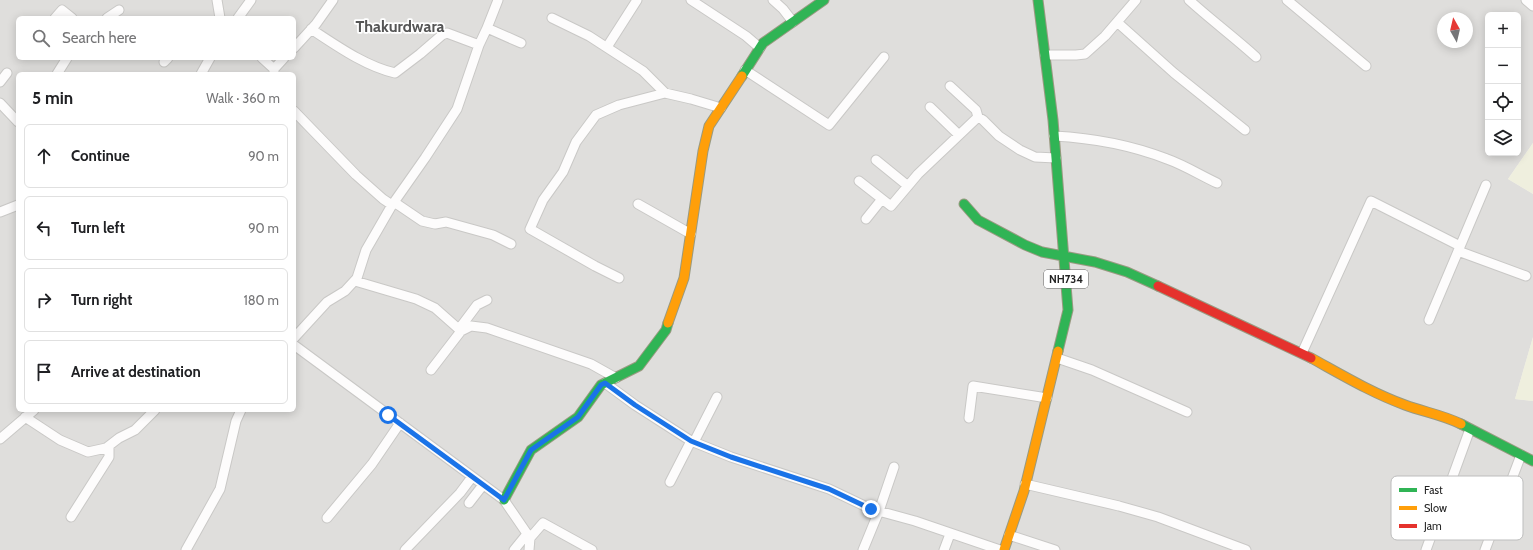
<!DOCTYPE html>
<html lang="en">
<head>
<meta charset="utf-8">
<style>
	body { margin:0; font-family:Cabin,sans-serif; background:#f2f2f2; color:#202124 }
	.controls { position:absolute; right:12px; top:12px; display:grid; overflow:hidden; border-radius:6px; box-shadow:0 2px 10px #0003 }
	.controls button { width:36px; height:36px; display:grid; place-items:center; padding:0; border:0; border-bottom:1px solid #e0e0e0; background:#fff; color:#202124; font:20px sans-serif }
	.compass { position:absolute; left:1437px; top:12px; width:36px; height:36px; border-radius:50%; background:#fff; box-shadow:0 2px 10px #0003; rotate:352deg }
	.stop { position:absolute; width:12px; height:12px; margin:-9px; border:3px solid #1a73e8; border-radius:50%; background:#fff }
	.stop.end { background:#1a73e8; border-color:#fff; box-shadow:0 1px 4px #0008 }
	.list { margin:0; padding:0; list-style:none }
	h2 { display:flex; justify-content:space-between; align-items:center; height:52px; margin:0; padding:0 16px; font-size:17px }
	h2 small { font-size:13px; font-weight:400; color:#757577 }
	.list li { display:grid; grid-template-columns:26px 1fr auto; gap:12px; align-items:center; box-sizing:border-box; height:64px; margin:0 8px 8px; padding:0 8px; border:1px solid #e0e0e0; border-radius:6px }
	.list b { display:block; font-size:15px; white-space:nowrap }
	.list em { font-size:13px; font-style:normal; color:#757577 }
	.icon { flex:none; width:22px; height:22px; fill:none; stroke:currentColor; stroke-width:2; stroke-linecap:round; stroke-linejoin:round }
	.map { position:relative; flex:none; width:1533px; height:550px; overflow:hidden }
	.search { position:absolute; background:#fff; box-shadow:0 2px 10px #0003; left:16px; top:16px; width:280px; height:44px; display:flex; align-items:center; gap:10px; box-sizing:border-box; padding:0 14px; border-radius:6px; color:#757577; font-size:15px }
	.panel { position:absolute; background:#fff; box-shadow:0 2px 10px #0003; left:16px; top:72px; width:280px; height:340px; border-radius:6px }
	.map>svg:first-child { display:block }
	.residential { fill:#dfdedc; fill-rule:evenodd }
	.farmland { fill:#efefde }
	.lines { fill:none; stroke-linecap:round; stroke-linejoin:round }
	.street-casing { stroke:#c9c8c6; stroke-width:11 }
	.fast-casing { stroke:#999a81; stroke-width:11 }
	.slow-casing { stroke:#999a81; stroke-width:11 }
	.jam-casing { stroke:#999a81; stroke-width:11 }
	.street { stroke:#fdfcfc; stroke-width:9 }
	.fast { stroke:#30b455; stroke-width:9 }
	.slow { stroke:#ff9f0a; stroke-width:9 }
	.jam { stroke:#e5322d; stroke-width:9 }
	.route { stroke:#1a73e8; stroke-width:5 }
	.labels { text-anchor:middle; stroke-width:3.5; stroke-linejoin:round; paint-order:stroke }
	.shield { fill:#fff; stroke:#646464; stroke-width:1 }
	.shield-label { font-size:11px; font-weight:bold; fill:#222 }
	.district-label { font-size:16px; font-weight:bold; fill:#555; stroke:#fff }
	.key { fill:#fff; stroke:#bdbdbd; stroke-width:1 }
	.key-label { font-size:11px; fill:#222 }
</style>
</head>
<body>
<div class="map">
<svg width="1533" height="550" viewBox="0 0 1533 550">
	<rect width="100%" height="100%" fill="#f0eeea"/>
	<path class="residential" d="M0 0H1533V143L1508 179 1533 194V337L1515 399 1533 401V550H0ZM1488 15H1518V153H1488ZM18 18H294V58H18ZM1443 18H1467V42H1443ZM18 74H294V410H18Z"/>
	<path class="farmland" d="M1533 143V194L1508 179Z
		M1533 337V401L1515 399Z"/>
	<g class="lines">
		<defs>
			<path id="street" d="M217 0 220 18
				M691 0 746 36 760 48
				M773 0 783 9 793 22
				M1189 0C1211 20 1234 37 1256 57
				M1287 0 1366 66
				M1526 0 1533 6
				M55 18 62 10 72 18
				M107 18 119 10
				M238 18 251 0
				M552 18 589 36 643 71 665 93
				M1117 22 1174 73 1245 130
				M487 28 498 0
				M311 29C337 46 365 66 395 73L420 54 442 35 447 33 479 45 487 28 521 43
				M607 47 637 0
				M294 48 316 24 333 0
				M1045 55H1076L1085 54 1105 36 1136 0
				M262 58 274 69
				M164 62 168 58
				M745 70 829 125 884 57
				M57 74 67 58
				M201 74 210 58
				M274 74V69L284 58
				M0 82 7 73
				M950 86 976 110 978 117
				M0 103 18 122
				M930 107 959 135
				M294 111 356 175 383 199 392 205 366 250 357 278 345 291 327 302 294 338
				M1054 136C1092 138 1131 145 1167 159 1184 165 1200 175 1217 183
				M876 160 908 186
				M859 181 882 199
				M394 202 422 221 435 224 446 222 493 235 511 244
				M638 204 691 234
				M392 205 425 158 457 109 479 45
				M0 212 18 205
				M866 219 882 199 891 206 918 174 978 117 983 120 999 136 1020 150 1035 157 1056 158
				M1458 251 1526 276
				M619 278 595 266 530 229 543 200 563 172 576 142 596 115 619 105 665 93 691 99 721 108
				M355 281 416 299 435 308 461 331
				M1429 320 1486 185
				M459 329 477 305 487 300
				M294 345 504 500 530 538 529 550
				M1302 353 1371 201 1460 246
				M1057 358 1092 370 1187 412
				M431 370 461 331 471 326 487 328 591 364 616 378
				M605 383 635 405 691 441 731 457 829 489 871 509 915 521 1000 550
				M25 417 60 440 88 452 106 448 119 438 135 430 155 410
				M969 418 973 386 1047 398
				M0 439 34 410
				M694 442 717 397
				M670 482 691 441
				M1025 484 1119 506 1158 517 1246 550
				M469 503 483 485
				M71 517 109 457V446
				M327 518 372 464 400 423
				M1009 535 1055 550
				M530 538 543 523 592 550
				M186 550 220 489 236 421 241 410
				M405 550 460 493 472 477
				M514 550 527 534
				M863 550 879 511 894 467
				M944 550 950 534
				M1426 550 1470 429
				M1485 550 1521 455"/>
			<path id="fast" d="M1038 0 1053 120 1068 310 1058 351
				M742 76 763 43 824 0
				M964 204 978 220 1025 245 1042 252 1095 262 1127 272 1158 286
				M1461 424 1533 461
				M504 500 531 450 578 417 601 385 639 366 666 330 668 323"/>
			<path id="slow" d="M668 323 684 278 703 151 709 126 742 76
				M1311 358C1342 375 1372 393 1405 405 1424 412 1443 415 1461 424
				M1004 550 1024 491 1058 351"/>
			<path id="jam" d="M1158 286 1311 358"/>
		</defs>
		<use href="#street" class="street-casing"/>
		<use href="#fast" class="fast-casing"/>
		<use href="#slow" class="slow-casing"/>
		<use href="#jam" class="jam-casing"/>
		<use href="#street" class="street"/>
		<use href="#fast" class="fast"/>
		<use href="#slow" class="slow"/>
		<use href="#jam" class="jam"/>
	</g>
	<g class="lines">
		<path class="route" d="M388 415 504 500 531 450 578 417 601 385 605 383 635 405 691 441 731 457 829 489 871 509"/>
	</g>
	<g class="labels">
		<rect class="shield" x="1044" y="270" width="44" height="18" rx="3"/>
		<g class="shield-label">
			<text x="1066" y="283">NH734</text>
		</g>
		<g class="district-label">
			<text x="400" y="32">Thakurdwara</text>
		</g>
	</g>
	<rect x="1391" y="476" width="132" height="64" rx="6" class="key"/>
	<rect x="1399" y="488" width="18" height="4" fill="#30b455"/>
	<rect x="1399" y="506" width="18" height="4" fill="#ff9f0a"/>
	<rect x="1399" y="524" width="18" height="4" fill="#e5322d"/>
	<g class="key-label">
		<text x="1424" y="494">Fast</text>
		<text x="1424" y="512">Slow</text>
		<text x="1424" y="530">Jam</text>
	</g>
</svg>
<div class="controls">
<button>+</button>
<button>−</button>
<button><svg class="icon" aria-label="locate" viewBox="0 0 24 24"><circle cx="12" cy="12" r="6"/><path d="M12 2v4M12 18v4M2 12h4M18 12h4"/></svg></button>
<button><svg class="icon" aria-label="layers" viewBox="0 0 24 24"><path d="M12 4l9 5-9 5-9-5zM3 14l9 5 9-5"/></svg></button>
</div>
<svg class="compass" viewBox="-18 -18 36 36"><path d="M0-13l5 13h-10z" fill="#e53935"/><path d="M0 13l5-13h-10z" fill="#757577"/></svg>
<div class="stop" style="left:388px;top:415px"></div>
<div class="stop end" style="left:871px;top:509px"></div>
<div class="search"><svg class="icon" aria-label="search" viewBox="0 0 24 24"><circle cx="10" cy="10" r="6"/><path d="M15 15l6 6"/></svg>Search here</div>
<section class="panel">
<h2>5 min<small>Walk · 360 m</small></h2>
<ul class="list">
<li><svg class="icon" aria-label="ahead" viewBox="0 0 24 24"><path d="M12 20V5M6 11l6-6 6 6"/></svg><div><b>Continue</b></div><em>90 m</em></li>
<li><svg class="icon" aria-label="left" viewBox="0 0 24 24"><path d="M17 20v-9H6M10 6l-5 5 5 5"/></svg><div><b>Turn left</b></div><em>90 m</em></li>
<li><svg class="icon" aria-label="right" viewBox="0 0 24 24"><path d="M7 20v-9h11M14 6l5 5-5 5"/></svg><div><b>Turn right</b></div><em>180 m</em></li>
<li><svg class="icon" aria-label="arrive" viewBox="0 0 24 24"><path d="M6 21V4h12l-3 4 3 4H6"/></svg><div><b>Arrive at destination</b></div></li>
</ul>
</section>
</div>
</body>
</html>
